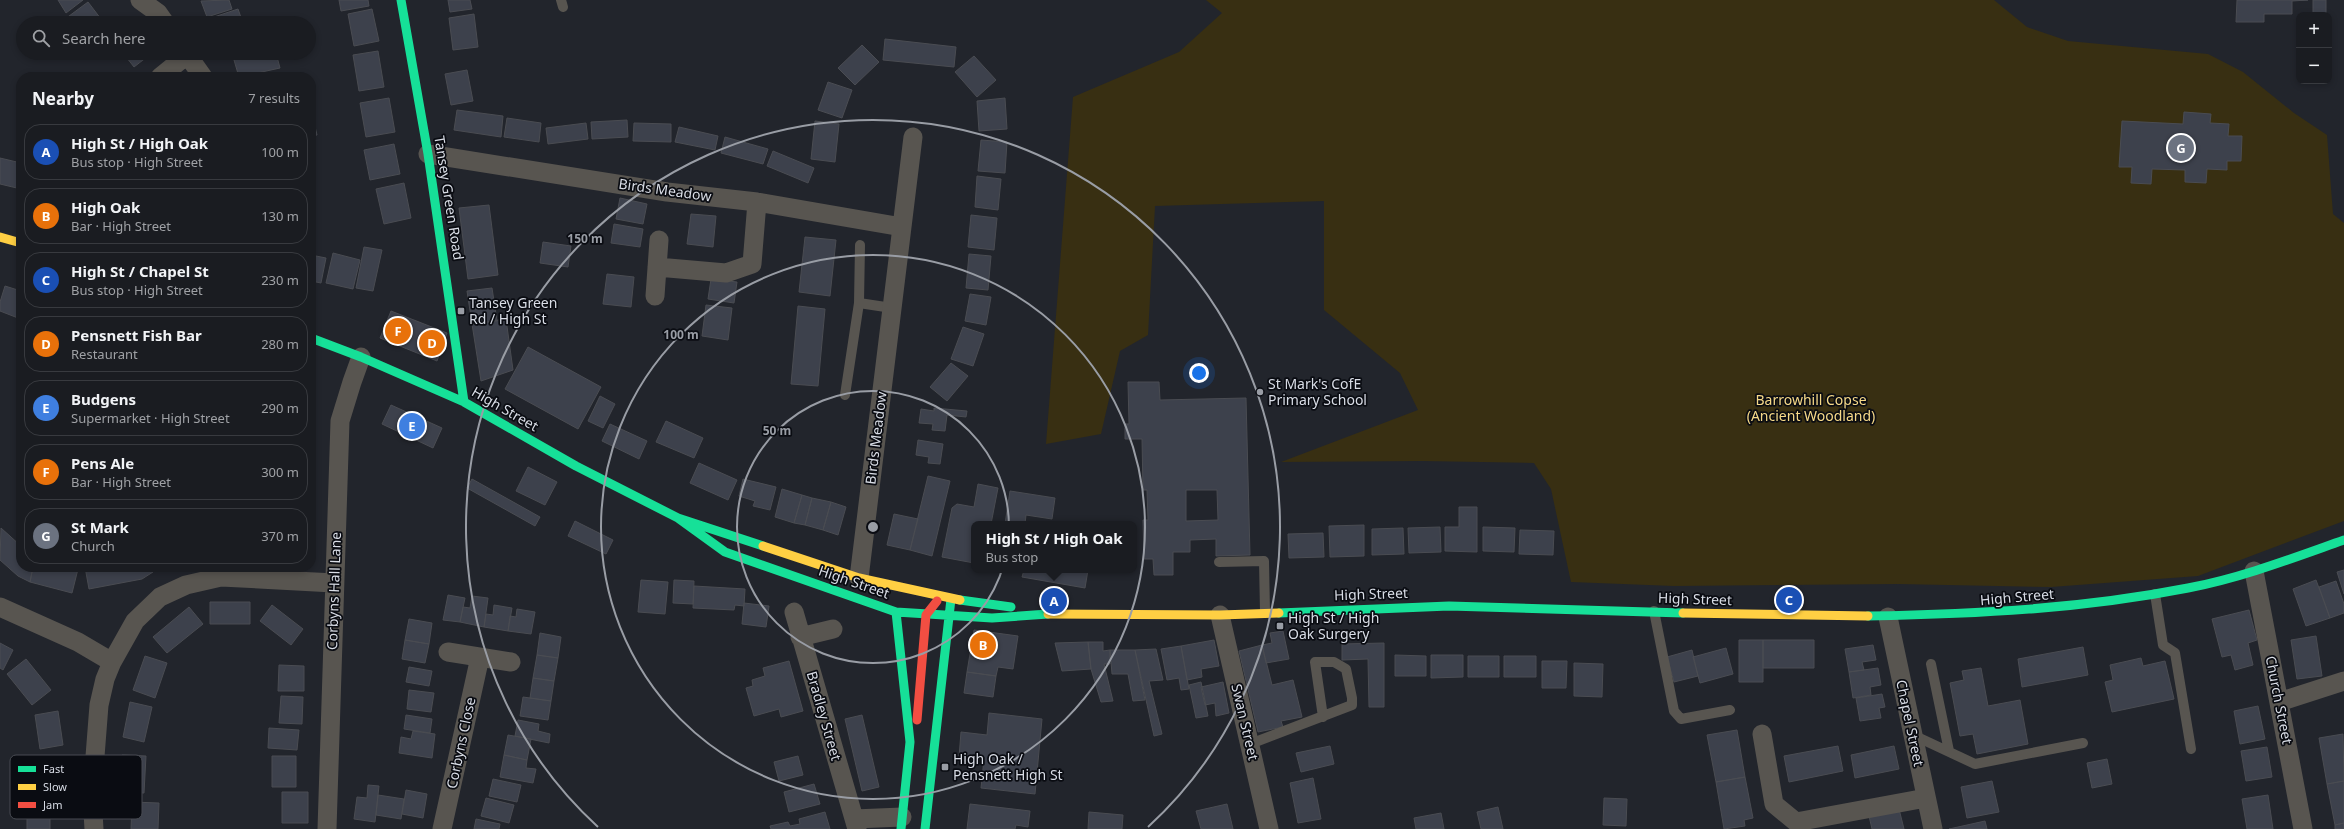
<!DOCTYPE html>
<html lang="en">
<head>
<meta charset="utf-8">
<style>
	body { margin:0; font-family:"Noto Sans",sans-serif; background:#27292e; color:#f1f3f6 }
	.controls { position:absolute; right:12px; top:12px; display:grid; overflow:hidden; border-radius:8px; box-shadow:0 2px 6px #0003 }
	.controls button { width:36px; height:36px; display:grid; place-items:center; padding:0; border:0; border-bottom:1px solid #383a3f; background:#1a1c21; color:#f1f3f6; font:20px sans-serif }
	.you { position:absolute; left:1199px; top:373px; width:14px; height:14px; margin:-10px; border:3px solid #fff; border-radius:50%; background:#1a73e8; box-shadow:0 0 0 6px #1a73e833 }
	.badge { display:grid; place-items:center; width:26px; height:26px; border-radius:50%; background:#999da5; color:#fff; font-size:13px; font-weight:700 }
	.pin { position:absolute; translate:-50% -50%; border:2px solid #fff; box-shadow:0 1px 4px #0006 }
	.popup { position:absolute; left:971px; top:521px; width:166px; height:52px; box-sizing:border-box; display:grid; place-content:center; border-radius:8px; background:#1a1c21; filter:drop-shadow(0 1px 3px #0005); font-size:13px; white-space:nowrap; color:#9fa1a5 }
	.popup b { font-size:15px; color:#f1f3f6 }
	.popup::after { content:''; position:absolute; left:50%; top:100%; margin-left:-8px; border:8px solid transparent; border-top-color:#1a1c21 }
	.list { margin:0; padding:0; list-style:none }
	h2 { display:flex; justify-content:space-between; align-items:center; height:52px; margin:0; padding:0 16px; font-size:17px }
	h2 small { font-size:13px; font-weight:400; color:#9fa1a5 }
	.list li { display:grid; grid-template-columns:26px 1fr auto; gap:12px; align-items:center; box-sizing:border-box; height:56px; margin:0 8px 8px; padding:0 8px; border:1px solid #383a3f; border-radius:16px }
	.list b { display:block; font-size:15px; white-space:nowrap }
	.list p { margin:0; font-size:13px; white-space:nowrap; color:#9fa1a5 }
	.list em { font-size:13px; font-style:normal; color:#9fa1a5 }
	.icon { flex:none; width:22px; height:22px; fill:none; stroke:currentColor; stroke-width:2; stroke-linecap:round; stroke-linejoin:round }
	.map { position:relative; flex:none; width:2344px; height:829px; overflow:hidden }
	.search { position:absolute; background:#1a1c21; box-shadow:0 2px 6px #0003; left:16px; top:16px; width:300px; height:44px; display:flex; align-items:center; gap:10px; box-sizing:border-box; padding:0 14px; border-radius:22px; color:#9fa1a5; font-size:15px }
	.panel { position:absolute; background:#1a1c21; box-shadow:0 2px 6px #0003; left:16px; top:72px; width:300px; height:500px; border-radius:16px }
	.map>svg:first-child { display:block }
	.green { fill:#382f12 }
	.building { fill:#3d414c; stroke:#4a4c52; fill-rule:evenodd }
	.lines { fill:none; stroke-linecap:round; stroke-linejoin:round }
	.lane { stroke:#585550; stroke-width:10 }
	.street { stroke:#585550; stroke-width:19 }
	.fast { stroke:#16e098; stroke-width:9 }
	.slow { stroke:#ffcf43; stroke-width:9 }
	.jam { stroke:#f24e42; stroke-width:9 }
	.ring { fill:none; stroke:#999da5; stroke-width:2 }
	.poi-dot { fill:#999da5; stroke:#0a0c12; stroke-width:1.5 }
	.labels { text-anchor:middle; stroke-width:3.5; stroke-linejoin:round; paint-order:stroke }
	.street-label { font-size:14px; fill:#d9dde6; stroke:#0a0c12 }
	.poi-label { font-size:14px; fill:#d9dde6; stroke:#0a0c12; text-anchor:start }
	.park-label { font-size:14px; fill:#f6d988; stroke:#0a0c12 }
	.key { fill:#0a0c12; stroke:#484b52; stroke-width:1 }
	.key-label { font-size:11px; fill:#d9dde6 }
	.centre { fill:#999da5; stroke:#0a0c12; stroke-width:2 }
	.ring-label { font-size:12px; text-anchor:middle; font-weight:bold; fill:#999da5; stroke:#0a0c12; stroke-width:3.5; stroke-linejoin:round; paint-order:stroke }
</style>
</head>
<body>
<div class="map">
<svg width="2344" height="829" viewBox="0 0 2344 829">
	<rect width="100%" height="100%" fill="#22252c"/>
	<path class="green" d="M1206 0H1994L2027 27 2068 41 2208 54 2243 72 2294 113 2327 135 2333 214 2344 223V521L2198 576 2051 587 1898 584 1674 586 1571 582 1551 489 1534 463 1422 461 1281 462 1418 410 1400 373 1324 310V201L1155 206 1148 335 1120 351 1101 434 1046 444 1073 97 1179 52 1222 13Z"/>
	<path class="building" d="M58 0H83L66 13Z
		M229 0 232 9 207 17 201 1Z
		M339 0H368L369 6 341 11Z
		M448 0H470L472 9 450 12Z
		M2237 0H2308L2292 1V14H2264V22H2236Z
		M2313 0H2326V15H2313Z
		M88 2 104 23H62L61 22Z
		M238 9 243 23H213L211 18Z
		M372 9 379 41 354 46 348 14Z
		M474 14 478 47 453 50 449 18Z
		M885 39 956 47 954 67 883 60Z
		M862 45 879 62 855 85 838 68Z
		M378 51 384 87 359 91 353 55Z
		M123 53H152L134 67Z
		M258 53H276L280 68 239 77 234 60Z
		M974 56 996 80 977 97 955 72Z
		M467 70 473 101 451 105 445 74Z
		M828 82 852 90 842 118 818 110Z
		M389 98 395 132 366 137 360 103Z
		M1005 98 1007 129 979 131 977 101Z
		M311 110 317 135 311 136Z
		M457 110 503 116 501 137 454 130Z
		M2184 112 2211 114 2210 123 2229 124 2228 136H2242L2241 161H2227V170L2207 169 2206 183 2185 182V170L2152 169 2151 184 2131 183 2132 167H2119L2122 121 2183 124Z
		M507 118 541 123 539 142 504 137Z
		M627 120 628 137 592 139 591 122Z
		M815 121 839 124 835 162 811 159Z
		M586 123 588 139 548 144 546 128Z
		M634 123 671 124V142L633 141Z
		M679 127 718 136 715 150 675 142Z
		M725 137 768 149 763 164 721 153Z
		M981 140 1007 142 1005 173 978 171Z
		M394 144 400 174 370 180 364 150Z
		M773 151 814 168 808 183 767 166Z
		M0 158 21 163V189L0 184Z
		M977 176 1001 179 998 210 975 207Z
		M404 183 411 218 384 224 376 189Z
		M620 198 647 204 643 224 616 219Z
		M489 205 498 275 468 279 459 208Z
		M691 214 716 216 713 247 687 244Z
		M971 215 997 218 994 250 968 247Z
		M614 224 643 229 640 247 611 243Z
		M805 237 836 240 830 296 799 292Z
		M543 242 571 246 568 267 540 263Z
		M364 247 382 250 373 291 356 288Z
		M333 253 360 260 353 289 326 283Z
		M969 254 991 256 988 290 966 288Z
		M311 255 326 258 321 283 311 281Z
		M607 274 634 277 631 307 603 304Z
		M711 279 737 282 734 303 708 299Z
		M5 286 21 291V310L18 318 0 311V302Z
		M492 288 497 321 472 324 467 291Z
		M970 294 991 297 986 325 965 321Z
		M706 305 732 308 728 340 702 336Z
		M798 306 825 309 818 386 791 384Z
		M391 311 447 333 437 361 380 338Z
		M506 319 513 370 481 381 472 324Z
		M963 327 984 334 973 366 951 359Z
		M528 347 601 387 578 429 505 389Z
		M951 363 968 376 947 401 930 387Z
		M1128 382H1159L1160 400 1246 398 1250 555 1216 556V539L1190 540V552H1173V575H1154L1153 559H1144L1143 520H1148L1147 490H1143L1142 439H1125V424H1129ZM1186 490H1217L1218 520 1186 521Z
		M600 396 615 404 603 428 588 421Z
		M391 405 442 428 433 448 382 424Z
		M934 408 967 411 966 417 947 415 945 431 932 430 933 424 919 423 921 409 934 411Z
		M666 421 703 438 694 458 656 442Z
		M610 424 647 441 639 459 602 441Z
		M918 440 943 444 940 464 928 463 929 457 916 455Z
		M699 463 737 480 728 500 690 483Z
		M528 467 557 482 545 505 516 491Z
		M928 476 950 481 932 556 910 550Z
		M472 479 540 517 535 526 467 488Z
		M743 479 776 487 770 510 753 506 755 501 739 496Z
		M978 484 998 488 991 524H974V563L942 557 952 508 957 504 974 507Z
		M782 489 802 495 794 523 775 517Z
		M1010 491 1055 498 1052 519 1026 515 1025 524H1005Z
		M802 495 812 498 805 525 794 523Z
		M812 498 831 502 823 530 805 525Z
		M831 502 846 507 838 535 823 530Z
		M1459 507H1477V552L1445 551V527H1459Z
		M894 514 918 519 910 550 887 545Z
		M575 521 613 540 606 554 568 536Z
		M1364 525V556L1330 557 1329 526Z
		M1440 527 1441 552 1409 553 1408 528Z
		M1483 527 1515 528 1514 552 1483 551Z
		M1 528 21 546V567H33L30 582 18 576 0 560Z
		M1403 528 1404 554 1372 555V529Z
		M1520 530 1554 531 1553 555 1519 554Z
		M1323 533 1324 557 1289 558 1288 534Z
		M33 567 78 569 72 593 30 582Z
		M85 567H147L153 572 142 579 89 589Z
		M1024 570H1088L1085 588 1022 577Z
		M2344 570V594L2337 572Z
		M641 580 668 582 665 614 638 612Z
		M674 580 694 581 693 604 673 603Z
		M2316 580 2330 618 2306 626 2293 589Z
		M2336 581 2344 604V613L2330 618 2319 587Z
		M694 586 745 589 744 606 735 605 734 610 693 608Z
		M448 595 465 598 460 622 443 620Z
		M472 596 488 598 484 627 460 622 463 607 470 608Z
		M210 602H250V624H210Z
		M744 603 769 606 766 627 742 624Z
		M272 605 303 629 291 645 260 621Z
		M494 605 512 608 508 631 484 627 486 614 493 615Z
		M189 607 203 624 167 653 153 637Z
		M517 609 535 612 531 634 508 631 510 616 516 617Z
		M2249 610 2257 640 2248 643 2253 665 2235 670 2231 655 2222 657 2212 619Z
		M409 619 432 623 429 644 405 640Z
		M974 630 1018 636 1013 669 998 667 996 676 967 672Z
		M1283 631 1289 659 1266 663 1262 645 1272 643 1270 633Z
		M540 633 561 637 558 658 537 655Z
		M2316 636 2322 676 2297 679 2291 640Z
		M405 640 429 644 425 663 402 659Z
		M1214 640 1219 666 1201 669 1202 677 1187 680 1181 646Z
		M1739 640H1763V682H1739Z
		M1763 640H1814V668H1763Z
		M1088 642 1091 669 1062 671 1055 643Z
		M1088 642H1103V651L1110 650V664H1104L1113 701 1101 702 1091 669Z
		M0 643 13 650 3 670 0 668Z
		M1384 643V707H1369L1368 659 1342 660V644Z
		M1262 645 1272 685 1293 680 1302 717 1281 721 1283 727 1258 732 1239 651Z
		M1873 645 1876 660 1862 662 1864 670 1849 672 1845 649Z
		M1181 646 1189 689 1181 690 1179 678 1167 680 1161 649Z
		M2083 647 2088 675 2022 687 2018 659Z
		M1726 648 1733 674 1700 683 1693 657Z
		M1156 649 1163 680 1149 681 1162 734 1154 736 1135 650Z
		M1110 650H1135L1145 700 1133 701 1128 674H1112Z
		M1692 650 1698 676 1674 682 1667 657Z
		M537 655 558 658 554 681 533 678Z
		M1395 655 1426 656V676H1395Z
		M1431 655H1463V677L1431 678Z
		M145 656 167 663 155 698 133 690Z
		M1468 656H1499V677H1468Z
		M1504 656H1536V677H1504Z
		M2141 658 2143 666 2165 661 2174 699 2112 712 2105 682 2113 680 2110 665Z
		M26 659 51 690 32 705 7 674Z
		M789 661 803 711 781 717 779 709 754 716 746 688 753 686 752 680 765 676 763 668Z
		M1542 661H1567L1566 688H1542Z
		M1574 663 1603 664 1602 697 1574 696Z
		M279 665 304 666V691H278Z
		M409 667 432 671 429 686 406 682Z
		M1878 668 1881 685 1870 687 1871 695 1853 698 1849 672Z
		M1981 668 1988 706 2020 700 2028 744 1977 754 1973 734 1960 736 1950 683 1964 680 1962 671Z
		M967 672 996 676 993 697 964 693Z
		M533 678 554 681 551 701 530 698Z
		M1201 682 1208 716 1196 718 1189 685Z
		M1223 682 1229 713 1216 716 1215 703 1205 705 1201 687Z
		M409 690 434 693 431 712 407 709Z
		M1882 694 1885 707 1879 708 1881 718 1860 721 1856 698Z
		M281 696 303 697 302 724 279 723Z
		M523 697 551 701 548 720 520 716Z
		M130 702 152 707 144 742 123 737Z
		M2258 706 2265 739 2240 744 2234 711Z
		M58 711 63 745 40 749 35 715Z
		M989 713 1042 719 1035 794 981 788 984 759 959 757 961 732 987 735Z
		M406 715 432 719 430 733 404 729Z
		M862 715 879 787 862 791 845 719Z
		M518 720 539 724 538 731 550 734 549 743 515 736Z
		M269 728 299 730 297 750 268 748Z
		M1737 730 1745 777 1716 782 1707 735Z
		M413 731 435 734 432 758 399 753 401 737 411 739Z
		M2343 734 2344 781 2327 784 2319 738Z
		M508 735 531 739 527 760 504 755Z
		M1330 746 1334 764 1301 772 1296 753Z
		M1838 746 1843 771 1789 782 1784 756Z
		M1894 746 1899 769 1855 778 1851 755Z
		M2267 747 2272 777 2246 781 2241 751Z
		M122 755 146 756 144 793 120 792Z
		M504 755 527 760 526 768 536 769 533 783 500 777Z
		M272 756H296V787H272Z
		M798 756 803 775 779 781 774 762Z
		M40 758H62V798H39Z
		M2107 759 2112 784 2092 788 2087 763Z
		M1745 777 1753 818 1744 820 1745 826 1724 829 1716 782Z
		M1313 778 1321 819 1298 823 1290 783Z
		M493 779 521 785 517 802 489 796Z
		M1992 781 1999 812 1967 818 1961 787Z
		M2344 781V823L2335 825 2327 784Z
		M814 784 820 804 789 812 784 792Z
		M368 785 379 786 375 822 354 819 357 797 367 798Z
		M406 790 427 794 423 818 402 814Z
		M282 792H308V823H282Z
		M378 795 404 799 401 819 376 815Z
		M2268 795 2273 829H2247L2242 799Z
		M486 798 514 805 509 823 481 816Z
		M1604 798 1627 799 1626 826 1603 825Z
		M132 802 159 803 158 829H131Z
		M970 804 1030 811 1028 827 1016 825 1015 829H967Z
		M1227 804 1233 829H1201L1196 811Z
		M1498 807 1503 829H1481L1477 812Z
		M1899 809 1904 829H1872L1869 816Z
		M27 811H50V829H27Z
		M825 812 830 829H771L770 826 788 822 790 826 800 824 799 819Z
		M1089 812 1123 815 1122 829H1088Z
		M1441 813 1444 829H1416L1414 818Z
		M476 819 500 824 499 829H474Z
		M1985 821 1987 829H1949Z
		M2344 823V829H2335V825Z"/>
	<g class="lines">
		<path class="lane" d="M561 0 563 7
			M859 303 860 245
			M845 395 859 303 892 308
			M1219 562 1264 561 1265 612
			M2155 594 2163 645 2175 653 2191 749
			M1654 611 1674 711 1681 719 1730 710
			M1931 664 1949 751
			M1913 735 1975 764 2083 743
			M1250 744 1352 705V698L1346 669 1334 662H1315L1323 717"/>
		<path class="street" d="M140 0 158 13 165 23
			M186 53 203 77
			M160 77 187 55
			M428 154 667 192 757 202 902 227
			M657 267 726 273 752 264 757 202
			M655 296 659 240
			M2254 571 2303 829
			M859 578 913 137
			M0 607 78 642 112 662
			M794 612 857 829
			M1220 615 1269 829
			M1888 617 1933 829
			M800 637 833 629
			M448 652 511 662
			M2279 702 2344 681
			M1762 734 1774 804 1796 822 1926 798
			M854 819 902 817
			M94 829 92 795 99 705 105 679 112 662 135 621 160 597 186 585 221 577 334 583
			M327 829 340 421 352 382 361 357
			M442 829 480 657"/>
		<path class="fast" d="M401 0 428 154 464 402
			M311 338 361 357 464 402 576 466 678 518 763 546
			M678 518 725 552 896 612 992 618 1048 614
			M960 600 1011 607
			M896 612 910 742 901 829
			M1279 613 1449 606 1683 613
			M1868 616C1977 614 2081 609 2188 588 2241 578 2293 558 2344 540
			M925 829 951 599"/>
		<path class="slow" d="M0 237 21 243
			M763 546 859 578 960 600
			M1683 613 1868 616
			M1048 614 1220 615 1279 613"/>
		<path class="jam" d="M917 720 926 615 937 601"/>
	</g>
	<g class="ring">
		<circle cx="873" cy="527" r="136"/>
		<circle cx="873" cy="527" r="272"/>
		<path d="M598 827A407 407 0 1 1 1148 827"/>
	</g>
	<g class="poi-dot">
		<rect x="457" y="307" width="8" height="8" rx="2"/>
		<circle cx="1260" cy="392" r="4"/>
		<rect x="1276" y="622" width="8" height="8" rx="2"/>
		<rect x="941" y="763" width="8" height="8" rx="2"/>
	</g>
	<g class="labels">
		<g class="street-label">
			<text transform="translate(665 190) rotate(8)" y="5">Birds Meadow</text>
			<text transform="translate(449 198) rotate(81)" y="5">Tansey Green Road</text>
			<text transform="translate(505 409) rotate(30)" y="5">High Street</text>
			<text transform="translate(876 438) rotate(-83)" y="5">Birds Meadow</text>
			<text transform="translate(854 582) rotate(19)" y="5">High Street</text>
			<text transform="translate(334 591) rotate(-88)" y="5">Corbyns Hall Lane</text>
			<text transform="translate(1371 594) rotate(-2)" y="5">High Street</text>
			<text transform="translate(2017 597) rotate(-5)" y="5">High Street</text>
			<text transform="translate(1695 599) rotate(2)" y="5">High Street</text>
			<text transform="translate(2279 700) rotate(79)" y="5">Church Street</text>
			<text transform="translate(824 716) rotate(74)" y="5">Bradley Street</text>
			<text transform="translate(1245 722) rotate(77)" y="5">Swan Street</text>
			<text transform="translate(1910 723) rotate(78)" y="5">Chapel Street</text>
			<text transform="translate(461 743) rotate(-78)" y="5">Corbyns Close</text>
		</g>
		<g class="poi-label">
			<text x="469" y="308">Tansey Green<tspan x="469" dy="16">Rd / High St</tspan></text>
			<text x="1268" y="389">St Mark's CofE<tspan x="1268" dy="16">Primary School</tspan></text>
			<text x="1288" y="623">High St / High<tspan x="1288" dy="16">Oak Surgery</tspan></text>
			<text x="953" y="764">High Oak /<tspan x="953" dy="16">Pensnett High St</tspan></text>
		</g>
		<g class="park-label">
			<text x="1811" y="405">Barrowhill Copse<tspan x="1811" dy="16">(Ancient Woodland)</tspan></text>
		</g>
	</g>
	<rect x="10" y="755" width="132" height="64" rx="6" class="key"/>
	<rect x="18" y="766" width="18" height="6" fill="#16e098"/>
	<rect x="18" y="784" width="18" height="6" fill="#ffcf43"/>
	<rect x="18" y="802" width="18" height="6" fill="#f24e42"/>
	<g class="key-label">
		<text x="43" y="773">Fast</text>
		<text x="43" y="791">Slow</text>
		<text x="43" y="809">Jam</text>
	</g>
	<circle cx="873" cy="527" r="6" class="centre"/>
	<g class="ring-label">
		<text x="585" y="243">150 m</text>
		<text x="681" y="339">100 m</text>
		<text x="777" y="435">50 m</text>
	</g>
</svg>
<div class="controls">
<button>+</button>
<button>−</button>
</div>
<div class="you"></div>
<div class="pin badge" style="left:1054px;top:601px;background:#1a4fb4">A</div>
<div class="popup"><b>High St / High Oak</b>Bus stop</div>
<div class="pin badge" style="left:983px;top:645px;background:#e8710a">B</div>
<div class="pin badge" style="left:1789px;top:600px;background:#1a4fb4">C</div>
<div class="pin badge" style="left:432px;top:343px;background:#e8710a">D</div>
<div class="pin badge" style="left:412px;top:426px;background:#3f7fe0">E</div>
<div class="pin badge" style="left:398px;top:331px;background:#e8710a">F</div>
<div class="pin badge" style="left:2181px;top:148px;background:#6b7280">G</div>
<div class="search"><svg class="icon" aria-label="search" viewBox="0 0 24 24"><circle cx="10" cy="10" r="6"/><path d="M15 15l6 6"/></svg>Search here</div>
<section class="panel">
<h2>Nearby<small>7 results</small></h2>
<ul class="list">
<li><span class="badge" style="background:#1a4fb4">A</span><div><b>High St / High Oak</b><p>Bus stop · High Street</p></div><em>100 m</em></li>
<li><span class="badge" style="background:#e8710a">B</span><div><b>High Oak</b><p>Bar · High Street</p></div><em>130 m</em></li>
<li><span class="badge" style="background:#1a4fb4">C</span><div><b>High St / Chapel St</b><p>Bus stop · High Street</p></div><em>230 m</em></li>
<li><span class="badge" style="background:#e8710a">D</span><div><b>Pensnett Fish Bar</b><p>Restaurant</p></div><em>280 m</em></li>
<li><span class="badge" style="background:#3f7fe0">E</span><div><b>Budgens</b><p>Supermarket · High Street</p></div><em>290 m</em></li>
<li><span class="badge" style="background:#e8710a">F</span><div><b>Pens Ale</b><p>Bar · High Street</p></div><em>300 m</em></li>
<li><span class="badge" style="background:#6b7280">G</span><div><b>St Mark</b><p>Church</p></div><em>370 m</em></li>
</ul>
</section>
</div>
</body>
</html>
